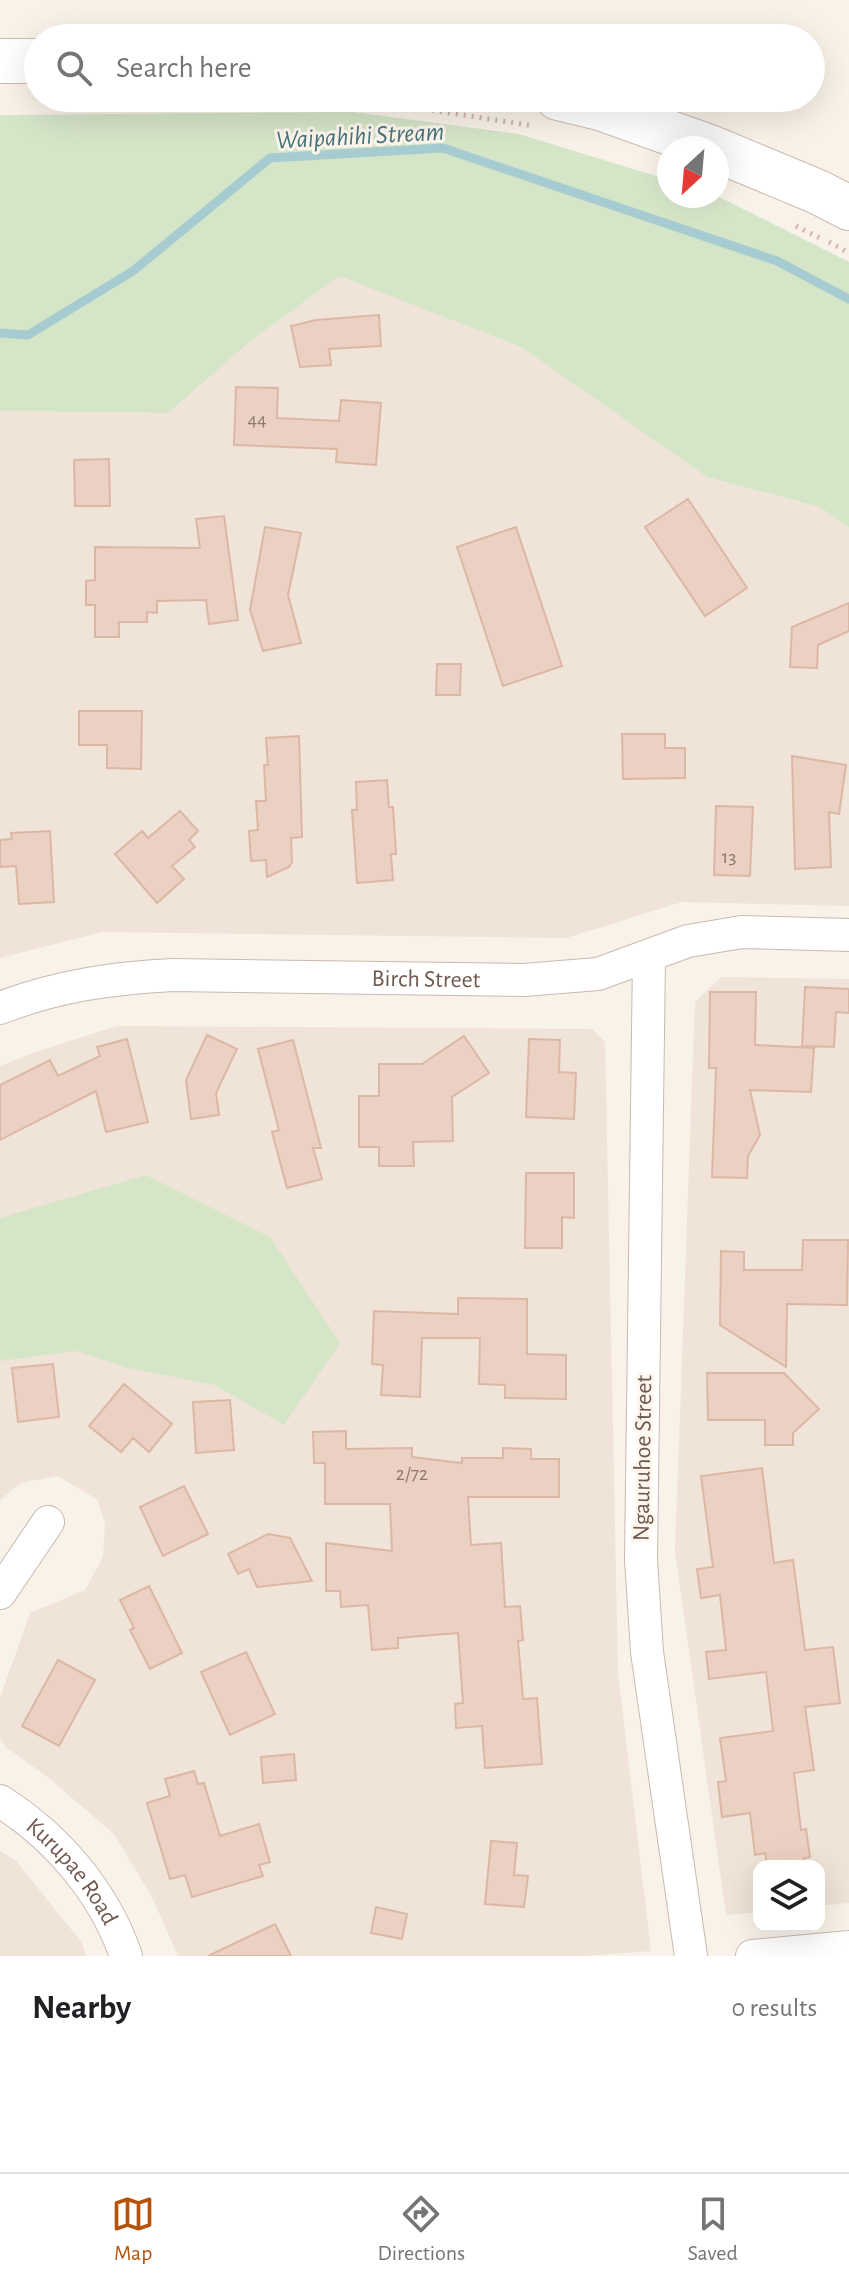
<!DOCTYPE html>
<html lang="en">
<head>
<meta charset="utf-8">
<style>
	body { margin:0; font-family:"Alegreya Sans",sans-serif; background:#f6f6f6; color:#202124 }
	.controls { position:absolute; right:24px; bottom:24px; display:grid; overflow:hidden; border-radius:16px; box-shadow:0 8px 32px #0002 }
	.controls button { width:72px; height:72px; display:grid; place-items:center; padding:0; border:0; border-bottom:2px solid #e0e0e0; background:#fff; color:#202124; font:40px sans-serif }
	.compass { position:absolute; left:657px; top:136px; width:72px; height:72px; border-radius:50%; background:#fff; box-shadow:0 8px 32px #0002; rotate:206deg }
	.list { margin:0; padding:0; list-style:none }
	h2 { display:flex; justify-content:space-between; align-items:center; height:104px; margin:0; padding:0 32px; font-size:34px }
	h2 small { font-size:26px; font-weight:400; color:#757577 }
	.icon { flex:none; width:44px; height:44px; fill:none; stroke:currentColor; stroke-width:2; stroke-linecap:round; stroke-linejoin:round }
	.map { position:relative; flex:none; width:849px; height:1956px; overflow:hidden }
	.search { position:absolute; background:#fff; box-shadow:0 8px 32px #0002; left:24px; right:24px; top:24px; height:88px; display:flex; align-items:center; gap:20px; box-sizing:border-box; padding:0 28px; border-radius:44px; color:#757577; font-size:30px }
	.sheet { height:216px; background:#fff }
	nav { display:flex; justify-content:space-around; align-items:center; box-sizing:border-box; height:112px; border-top:2px solid #e0e0e0; background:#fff; font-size:22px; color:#757577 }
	nav a { display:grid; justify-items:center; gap:4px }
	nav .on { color:#b45309 }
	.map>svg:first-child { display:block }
	.residential { fill:#f0e3d7 }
	.green { fill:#d5e5c8 }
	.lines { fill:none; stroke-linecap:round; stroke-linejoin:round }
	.stream { stroke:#a6ccd1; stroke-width:9 }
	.building { fill:#ebd1c3; stroke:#dcb7a5; stroke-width:2 }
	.street-casing { stroke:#cab9af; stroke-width:34 }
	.secondary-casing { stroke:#cebbb0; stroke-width:46 }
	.path { stroke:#d0b4a6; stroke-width:5; stroke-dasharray:2 6; stroke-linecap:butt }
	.street { stroke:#fff; stroke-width:32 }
	.secondary { stroke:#fff; stroke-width:44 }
	.labels { text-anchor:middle; stroke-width:6; stroke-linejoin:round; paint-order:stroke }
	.number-label { font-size:20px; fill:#8f776c }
	.street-label { font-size:24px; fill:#70594f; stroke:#fdf6ed }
	.water-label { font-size:26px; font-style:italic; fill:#48747a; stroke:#fdf6ed }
</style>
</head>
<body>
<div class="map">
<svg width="849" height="1956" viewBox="0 0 849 1956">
	<rect width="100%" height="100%" fill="#f9f2e8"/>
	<path class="residential" d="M339 276 521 347 707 477 820 507 849 528V906L682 902 566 938 102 932 0 958V411L168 413 251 341Z
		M721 977 849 979V1903L819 1906V1866H759V1912L726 1915 675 1551 695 1002Z
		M117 1026 592 1029 605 1042 618 1673 651 1951 584 1956H178L152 1897 114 1834 50 1779 6 1747 0 1738V1698L30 1613 85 1590 103 1557 105 1523 97 1499 57 1476 21 1483 0 1500V1066L30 1054Z
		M0 1851 16 1861 82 1943 86 1956H0Z"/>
	<path class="green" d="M353 112 519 134 669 180V196H717L849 262V528L820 507 707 477 521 347 339 276 251 341 168 413 0 411V115Z
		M146 1175 270 1237 340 1343 284 1425 215 1385 129 1368 76 1351 0 1361V1218Z"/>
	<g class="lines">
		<path class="stream" d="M0 333 28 335 133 271 270 158 443 148 777 261 849 299"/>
	</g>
	<path class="building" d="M379 315 381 346 329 349 331 365 300 367 291 326 316 320Z
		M236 387 278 388 277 418 339 421 341 400 381 403 376 465 336 462 337 449 234 445Z
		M109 459 110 506H75L74 460Z
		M688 499 747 588 705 616 645 527Z
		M224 516 238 620 209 624 206 600 157 601V613L147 612V622H119V637H95V605H86V581L95 580V547L200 548 196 519Z
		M265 527 301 533 288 595 301 643 263 651 250 610Z
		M516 527 562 666 503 686 457 547Z
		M849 603V631L818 645 817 668 790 667 792 627Z
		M437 664H461L460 695H436Z
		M79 711H142L141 769 107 768V745H79Z
		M622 734H665V748H685V778L623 779Z
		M299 736 302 837 291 838 292 862 289 867 267 877 266 860 251 861 249 831 258 830 256 801H266L264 765H268L266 738Z
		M792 756 846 765 839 814 829 812 831 867 795 869Z
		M387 780 389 807H393L396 854H391L393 880 357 883 352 810H357L356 782Z
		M716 806 753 807 750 876 714 875Z
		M180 811 198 831 189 840 195 847 172 866 184 879 157 903 115 854 142 831 148 838Z
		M50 831 54 902 19 904 16 866 0 867V840L12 839 11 833Z
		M805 987 849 989V1013L836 1012 834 1047 802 1046Z
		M710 992H756L755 1045 814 1048 811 1092 750 1090 760 1135 748 1156 747 1178 712 1177 716 1068H709Z
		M207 1035 237 1049 216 1093 219 1115 191 1119 186 1080Z
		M464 1036 489 1073 452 1097 453 1141 413 1142 414 1166H379V1147H359V1096H379V1064H422Z
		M127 1039 148 1122 106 1132 96 1091 0 1140V1085L50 1060 58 1076 100 1056 97 1047Z
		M529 1039 560 1040 559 1072 576 1073 574 1119 526 1117Z
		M293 1040 321 1148H313L322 1179 287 1188 272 1132 279 1130 258 1049Z
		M526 1173H574V1218L562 1217V1248H525Z
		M803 1240H848L847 1305 787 1304 786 1367 720 1325 721 1251 744 1252V1270H802Z
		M458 1298 527 1299V1354L566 1355V1399L505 1398V1385L479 1384 480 1338H422L420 1397 381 1395 383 1365 372 1364 374 1311 458 1314Z
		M53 1364 59 1417 18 1422 12 1368Z
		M707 1373H784L819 1409 793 1433V1445H765V1420H708Z
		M124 1384 172 1424 149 1452 133 1438 121 1452 89 1426Z
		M230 1400 234 1450 196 1453 193 1402Z
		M346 1431V1449L412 1448V1457L462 1463V1458H503V1448L531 1449V1459H559V1497H468L471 1545 501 1543 505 1607 520 1606 523 1640 518 1641 523 1699 537 1698 542 1764 485 1768 482 1726 456 1728 455 1704 463 1703 458 1633 398 1638V1648L372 1650 368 1605 341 1607 340 1591H326V1543L392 1551 390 1504H325V1463H314L313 1432Z
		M762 1468 774 1563 793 1560 805 1650 833 1647 840 1703 805 1707 814 1770 794 1773 801 1830 806 1829 810 1857 804 1858 805 1866H767L765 1853 755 1855 750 1813 722 1817 718 1782 726 1781 720 1738 773 1731 766 1672 709 1679 706 1652 726 1650 720 1595 701 1598 697 1569 713 1567 701 1476Z
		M184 1486 208 1534 163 1556 140 1507Z
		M268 1534 290 1538 312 1581 257 1587 249 1569 238 1574 228 1554Z
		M149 1586 182 1653 150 1669 130 1630 134 1628 120 1600Z
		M246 1652 275 1714 230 1735 201 1672Z
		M58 1660 95 1680 59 1746 22 1726Z
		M294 1754 296 1780 263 1783 261 1757Z
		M194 1771 198 1784 204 1783 220 1836 259 1824 270 1862 259 1865 263 1876 192 1897 185 1875 170 1879 147 1803 170 1796 165 1779Z
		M491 1841 517 1843 514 1875 528 1876 524 1907 485 1904Z
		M376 1907 407 1914 402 1939 371 1933Z
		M275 1924 291 1956H208Z"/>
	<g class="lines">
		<defs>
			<g id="street">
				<path d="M649 957 641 1560 647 1652 691 1956"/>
				<path id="s1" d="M0 1008C57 986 112 978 173 975L524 980 598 974 688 941 742 932 849 935"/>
				<path d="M0 1593 48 1522"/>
				<path id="s2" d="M0 1801C57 1837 104 1892 126 1956"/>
				<path d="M752 1956 849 1947"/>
			</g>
			<path id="secondary" d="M0 61H38
				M558 98 603 109 712 148
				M717 150 818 192 849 208"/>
		</defs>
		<use href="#street" class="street-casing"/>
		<use href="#secondary" class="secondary-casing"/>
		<path class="path" d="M353 98 534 126
			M796 226 820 238
			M829 242 849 253"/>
		<use href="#street" class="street"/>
		<use href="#secondary" class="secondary"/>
	</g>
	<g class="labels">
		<g class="number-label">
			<text x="257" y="426">44</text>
			<text x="729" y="863">13</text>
			<text x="412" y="1480">2/72</text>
		</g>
		<g class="street-label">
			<text dy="8" stroke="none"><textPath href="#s1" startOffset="430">Birch Street</textPath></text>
			<text transform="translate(642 1458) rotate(-89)" y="8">Ngauruhoe Street</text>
			<text dy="8" stroke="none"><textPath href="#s2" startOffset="102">Kurupae Road</textPath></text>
		</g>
		<g class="water-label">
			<text transform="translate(360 135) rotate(-3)" y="9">Waipahihi Stream</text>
		</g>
	</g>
</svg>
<div class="controls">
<button><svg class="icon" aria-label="layers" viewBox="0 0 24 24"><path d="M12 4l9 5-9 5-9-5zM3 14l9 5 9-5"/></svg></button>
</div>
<svg class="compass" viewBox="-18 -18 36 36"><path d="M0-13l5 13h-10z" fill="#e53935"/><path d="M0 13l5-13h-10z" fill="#757577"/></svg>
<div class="search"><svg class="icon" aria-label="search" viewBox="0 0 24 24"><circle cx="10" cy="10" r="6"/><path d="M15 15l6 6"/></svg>Search here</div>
</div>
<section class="sheet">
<h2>Nearby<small>0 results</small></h2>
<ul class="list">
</ul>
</section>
<nav>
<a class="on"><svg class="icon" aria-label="map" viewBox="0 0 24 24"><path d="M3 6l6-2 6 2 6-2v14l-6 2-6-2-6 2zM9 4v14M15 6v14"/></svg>Map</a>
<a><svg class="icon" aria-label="directions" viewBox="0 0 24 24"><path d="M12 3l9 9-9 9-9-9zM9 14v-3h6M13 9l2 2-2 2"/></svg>Directions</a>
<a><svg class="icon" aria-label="saved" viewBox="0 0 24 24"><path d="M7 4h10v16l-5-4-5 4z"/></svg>Saved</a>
</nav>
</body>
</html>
